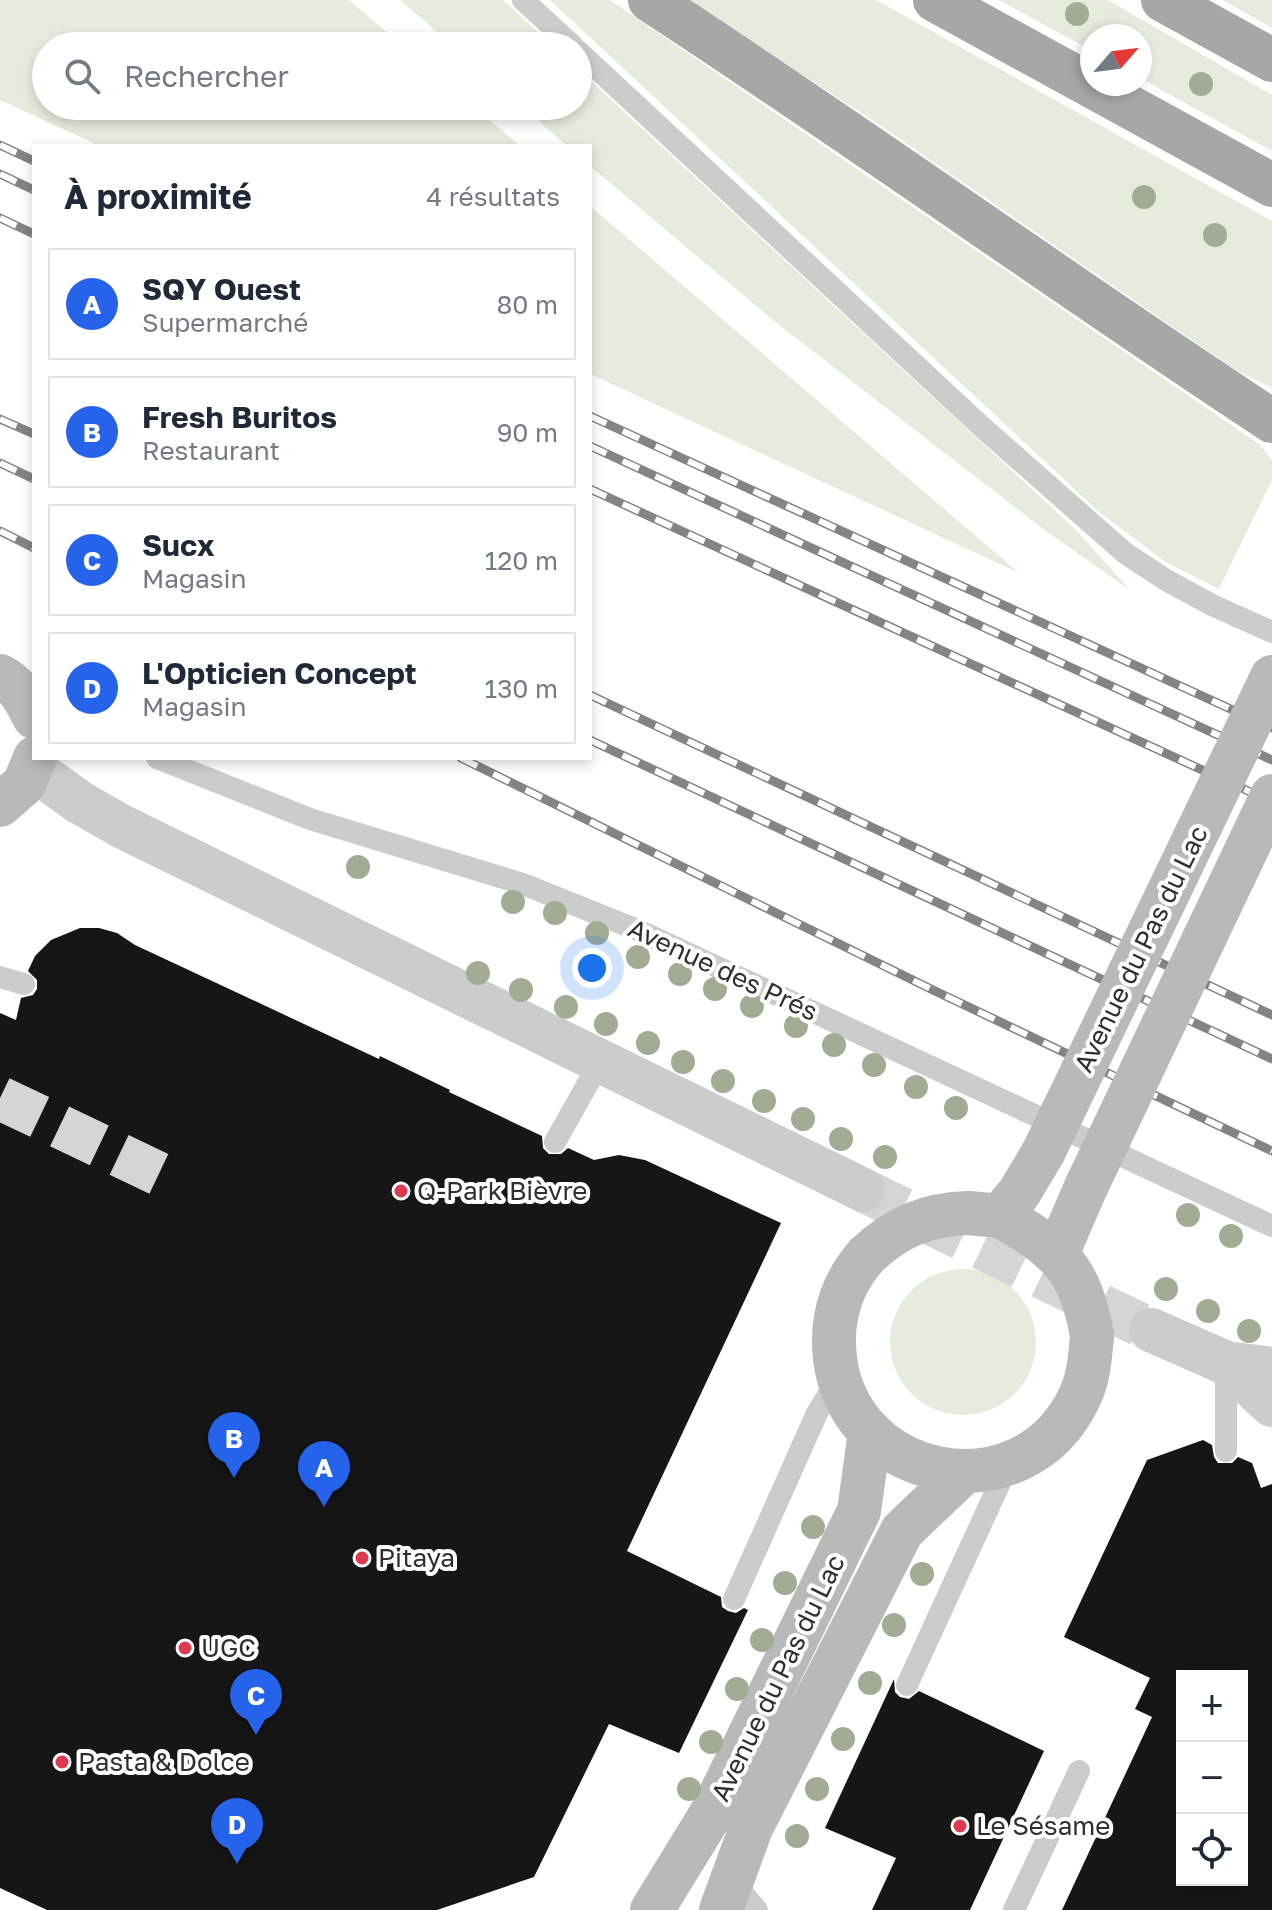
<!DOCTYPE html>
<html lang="fr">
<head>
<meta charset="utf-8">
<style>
	body { margin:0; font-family:"Golos Text",sans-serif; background:#f2f2f3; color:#1f2937 }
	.controls { position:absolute; right:24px; bottom:24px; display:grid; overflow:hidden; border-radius:0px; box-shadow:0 4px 12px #0003 }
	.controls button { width:72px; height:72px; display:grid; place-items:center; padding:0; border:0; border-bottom:2px solid #e0e1e3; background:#fff; color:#1f2937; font:40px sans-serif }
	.compass { position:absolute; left:1080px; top:24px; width:72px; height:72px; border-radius:50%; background:#fff; box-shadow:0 4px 12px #0003; rotate:62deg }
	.you { position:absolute; left:592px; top:968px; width:28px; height:28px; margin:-20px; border:6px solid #fff; border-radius:50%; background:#1a73e8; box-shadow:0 0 0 12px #1a73e833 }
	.badge { display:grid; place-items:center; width:52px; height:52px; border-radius:50%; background:#2563eb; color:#fff; font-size:26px; font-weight:700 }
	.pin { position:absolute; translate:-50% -66px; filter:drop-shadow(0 2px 4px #0008) }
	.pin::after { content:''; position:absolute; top:42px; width:28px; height:24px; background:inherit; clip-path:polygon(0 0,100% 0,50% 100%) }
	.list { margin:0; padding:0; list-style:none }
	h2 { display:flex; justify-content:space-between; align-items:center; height:104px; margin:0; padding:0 32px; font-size:34px }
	h2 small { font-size:26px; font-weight:400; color:#747a83 }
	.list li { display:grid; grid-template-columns:52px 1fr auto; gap:24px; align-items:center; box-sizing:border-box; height:112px; margin:0 16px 16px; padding:0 16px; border:2px solid #e0e1e3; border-radius:0px }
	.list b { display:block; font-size:30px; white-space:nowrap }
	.list p { margin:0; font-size:26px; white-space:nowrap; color:#747a83 }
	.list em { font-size:26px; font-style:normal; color:#747a83 }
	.icon { flex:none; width:44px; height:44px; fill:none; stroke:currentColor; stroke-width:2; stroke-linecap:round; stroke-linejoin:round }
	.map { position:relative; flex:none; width:1272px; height:1910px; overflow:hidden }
	.search { position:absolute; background:#fff; box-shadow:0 4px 12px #0003; left:32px; top:32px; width:560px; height:88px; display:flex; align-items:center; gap:20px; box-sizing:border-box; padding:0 28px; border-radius:44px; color:#747a83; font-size:30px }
	.panel { position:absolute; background:#fff; box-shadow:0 4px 12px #0003; left:32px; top:144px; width:560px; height:616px; border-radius:0px }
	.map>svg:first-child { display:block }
	.green { fill:#e6ecdd }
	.building { fill:#161616; fill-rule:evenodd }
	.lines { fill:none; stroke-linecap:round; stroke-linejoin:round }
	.minor-tunnel { stroke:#d5d5d5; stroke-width:44; stroke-dasharray:44 22; stroke-linecap:butt }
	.service { stroke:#ccc; stroke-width:22 }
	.minor { stroke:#ccc; stroke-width:44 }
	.secondary { stroke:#b9b9b9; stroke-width:44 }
	.primary { stroke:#a7a7a7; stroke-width:44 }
	.rail-casing { stroke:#848484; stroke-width:9 }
	.rail { stroke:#fff; stroke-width:6; stroke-dasharray:18; stroke-linecap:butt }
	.secondary-bridge { stroke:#b9b9b9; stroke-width:44 }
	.tree { fill:#a2ac95 }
	.poi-dot { fill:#df3851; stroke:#fff; stroke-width:3 }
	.labels { text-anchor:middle; stroke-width:8; stroke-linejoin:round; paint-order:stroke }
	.street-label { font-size:26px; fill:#2f2f2f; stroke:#fff }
	.poi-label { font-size:26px; fill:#2f2f2f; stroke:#fff; text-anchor:start }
</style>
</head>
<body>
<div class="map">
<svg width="1272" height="1910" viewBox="0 0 1272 1910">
	<rect width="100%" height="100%" fill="#fff"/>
	<path class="green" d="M0 0H349L403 46H46V106H473L520 146H100L0 100Z
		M400 0H503L553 46H453Z
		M550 0H610L1259 444 1272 460V480L1219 589 1167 563 1099 512Z
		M686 0H876L1272 221V388L1234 369 865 115Z
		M999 0H1108L1272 95V151L1140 78V36H1092V51Z
		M1223 0H1272V28Z
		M578 69 1075 529 1130 590 1046 531 774 321 590 166V146H567L522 106H578Z
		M590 206 1019 573 590 374Z
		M890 1342a73 73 0 1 1 146 0a73 73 0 1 1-146 0Z"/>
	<path class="building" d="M80 928H99L117 933 135 945 379 1059 380 1056 450 1090 449 1092 542 1136 543 1148 549 1154H561L568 1148 594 1160 619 1155 645 1160 781 1223 627 1551 721 1597 722 1607 728 1611 736 1613 744 1608 748 1610 679 1753 609 1724 534 1877 437 1910H47L0 1888V1013L16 1020 21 998 33 995 37 989V980L28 971 35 956 51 940Z
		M1203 1440 1212 1445 1214 1457 1218 1463H1232L1238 1457 1252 1463 1261 1488 1272 1484V1910H1062L1152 1717 1135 1709 1150 1678 1064 1637 1147 1460ZM1182 1676H1242V1880H1182Z
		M894 1679 895 1692 900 1697 909 1699 919 1691 1044 1751 970 1910H872L896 1858 825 1828Z"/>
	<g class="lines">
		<path class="minor-tunnel" d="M0 1098 176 1182
			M863 1190 1151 1330"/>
		<path class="service" d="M523 0 573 46
			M578 51 982 427 1125 553 1166 580 1212 605 1272 632
			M157 758 310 819 523 884 640 931 1272 1226
			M0 977 24 984
			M555 1142 600 1062
			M1226 1451V1364
			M734 1599 817 1413 838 1379
			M907 1685 1009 1463
			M732 1881 757 1910
			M1014 1910 1079 1771"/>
		<path class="minor" d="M32 768 79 802 121 826 863 1190
			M1151 1330 1226 1363 1272 1369
			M1226 1363 1272 1405"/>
		<path class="secondary" d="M0 676C18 685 26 700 34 717
			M0 805 24 784 35 758
			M969 1213 1000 1216 1019 1193 1043 1153
			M1057 1254 1086 1187
			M866 1256C844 1281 833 1312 834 1345 838 1481 1023 1520 1080 1396 1089 1377 1090 1357 1092 1336
			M652 1910 711 1814 859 1511 870 1432
			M721 1910 751 1828 902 1531 964 1472"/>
		<path class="primary" d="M650 0C860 137 1063 284 1272 421
			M935 0 1272 185
			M1163 0 1272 60"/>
		<defs>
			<path id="rail" d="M0 145 34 161
				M0 174 34 190
				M0 218 34 234
				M590 416 1272 728
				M0 419 34 434
				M590 446 1272 760
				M0 463 34 479
				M590 489 1272 802
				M0 531 34 548
				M590 695 1272 1015
				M590 740 1272 1059
				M461 758 935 991 1272 1151"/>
		</defs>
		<use href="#rail" class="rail-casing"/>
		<use href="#rail" class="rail"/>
		<path class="secondary-bridge" d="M1043 1153 1272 677
			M1086 1187 1272 796
			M1000 1216C1058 1248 1081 1269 1092 1336
			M866 1256C896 1227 927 1214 969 1213"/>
	</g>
	<g class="tree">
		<circle cx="1077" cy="14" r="12"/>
		<circle cx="1201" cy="84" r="12"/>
		<circle cx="1144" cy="197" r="12"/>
		<circle cx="1215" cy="235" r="12"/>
		<circle cx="358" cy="867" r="12"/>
		<circle cx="513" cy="902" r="12"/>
		<circle cx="555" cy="913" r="12"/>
		<circle cx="597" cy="933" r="12"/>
		<circle cx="638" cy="957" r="12"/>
		<circle cx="478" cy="973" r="12"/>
		<circle cx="680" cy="974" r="12"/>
		<circle cx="715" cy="989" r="12"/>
		<circle cx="521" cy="990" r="12"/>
		<circle cx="752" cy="1006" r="12"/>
		<circle cx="566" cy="1007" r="12"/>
		<circle cx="606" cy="1024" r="12"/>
		<circle cx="796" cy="1026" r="12"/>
		<circle cx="648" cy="1043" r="12"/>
		<circle cx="834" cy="1045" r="12"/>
		<circle cx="683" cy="1062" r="12"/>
		<circle cx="874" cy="1065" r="12"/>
		<circle cx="723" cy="1081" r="12"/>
		<circle cx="916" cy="1087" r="12"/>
		<circle cx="764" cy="1101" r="12"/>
		<circle cx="956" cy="1108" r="12"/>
		<circle cx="803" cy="1119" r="12"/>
		<circle cx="841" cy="1139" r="12"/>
		<circle cx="885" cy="1157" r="12"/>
		<circle cx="1188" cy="1215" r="12"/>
		<circle cx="1231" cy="1236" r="12"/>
		<circle cx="1166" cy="1289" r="12"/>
		<circle cx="1208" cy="1311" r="12"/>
		<circle cx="1249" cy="1331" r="12"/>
		<circle cx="813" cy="1527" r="12"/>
		<circle cx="922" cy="1574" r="12"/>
		<circle cx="785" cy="1583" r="12"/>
		<circle cx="894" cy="1625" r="12"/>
		<circle cx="762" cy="1640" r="12"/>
		<circle cx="870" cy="1683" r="12"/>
		<circle cx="737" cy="1689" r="12"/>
		<circle cx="843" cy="1739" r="12"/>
		<circle cx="711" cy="1742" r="12"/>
		<circle cx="689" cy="1789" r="12"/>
		<circle cx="817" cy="1789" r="12"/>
		<circle cx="797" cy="1836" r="12"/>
	</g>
	<g class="poi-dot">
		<circle cx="401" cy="1191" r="8"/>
		<circle cx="362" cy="1558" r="8"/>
		<circle cx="185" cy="1648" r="8"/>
		<circle cx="62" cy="1762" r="8"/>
		<circle cx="960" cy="1826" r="8"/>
	</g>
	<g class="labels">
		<g class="street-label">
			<text transform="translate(1141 949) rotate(-64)" y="9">Avenue du Pas du Lac</text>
			<text transform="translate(723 970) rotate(25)" y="9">Avenue des Prés</text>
			<text transform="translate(778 1678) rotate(-64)" y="9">Avenue du Pas du Lac</text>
		</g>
		<g class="poi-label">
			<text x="417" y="1200">Q-Park Bièvre</text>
			<text x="378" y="1567">Pitaya</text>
			<text x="201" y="1657">UGC</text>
			<text x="78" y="1771">Pasta &amp; Dolce</text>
			<text x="976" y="1835">Le Sésame</text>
		</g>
	</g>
</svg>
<div class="controls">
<button>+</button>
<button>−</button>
<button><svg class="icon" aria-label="locate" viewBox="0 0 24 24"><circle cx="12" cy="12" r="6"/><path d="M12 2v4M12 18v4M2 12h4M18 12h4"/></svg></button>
</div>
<svg class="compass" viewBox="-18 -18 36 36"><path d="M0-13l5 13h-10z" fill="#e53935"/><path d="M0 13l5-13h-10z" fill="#747a83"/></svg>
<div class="you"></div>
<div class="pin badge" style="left:324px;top:1507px">A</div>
<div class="pin badge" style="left:234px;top:1478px">B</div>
<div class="pin badge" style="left:256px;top:1735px">C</div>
<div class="pin badge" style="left:237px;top:1864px">D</div>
<div class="search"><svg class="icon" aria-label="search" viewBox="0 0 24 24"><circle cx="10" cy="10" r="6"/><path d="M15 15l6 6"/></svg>Rechercher</div>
<section class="panel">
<h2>À proximité<small>4 résultats</small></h2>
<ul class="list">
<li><span class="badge">A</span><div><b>SQY Ouest</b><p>Supermarché</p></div><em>80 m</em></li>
<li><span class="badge">B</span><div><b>Fresh Buritos</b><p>Restaurant</p></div><em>90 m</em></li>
<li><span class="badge">C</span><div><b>Sucx</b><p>Magasin</p></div><em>120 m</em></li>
<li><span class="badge">D</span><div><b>L'Opticien Concept</b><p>Magasin</p></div><em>130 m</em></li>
</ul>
</section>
</div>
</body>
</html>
